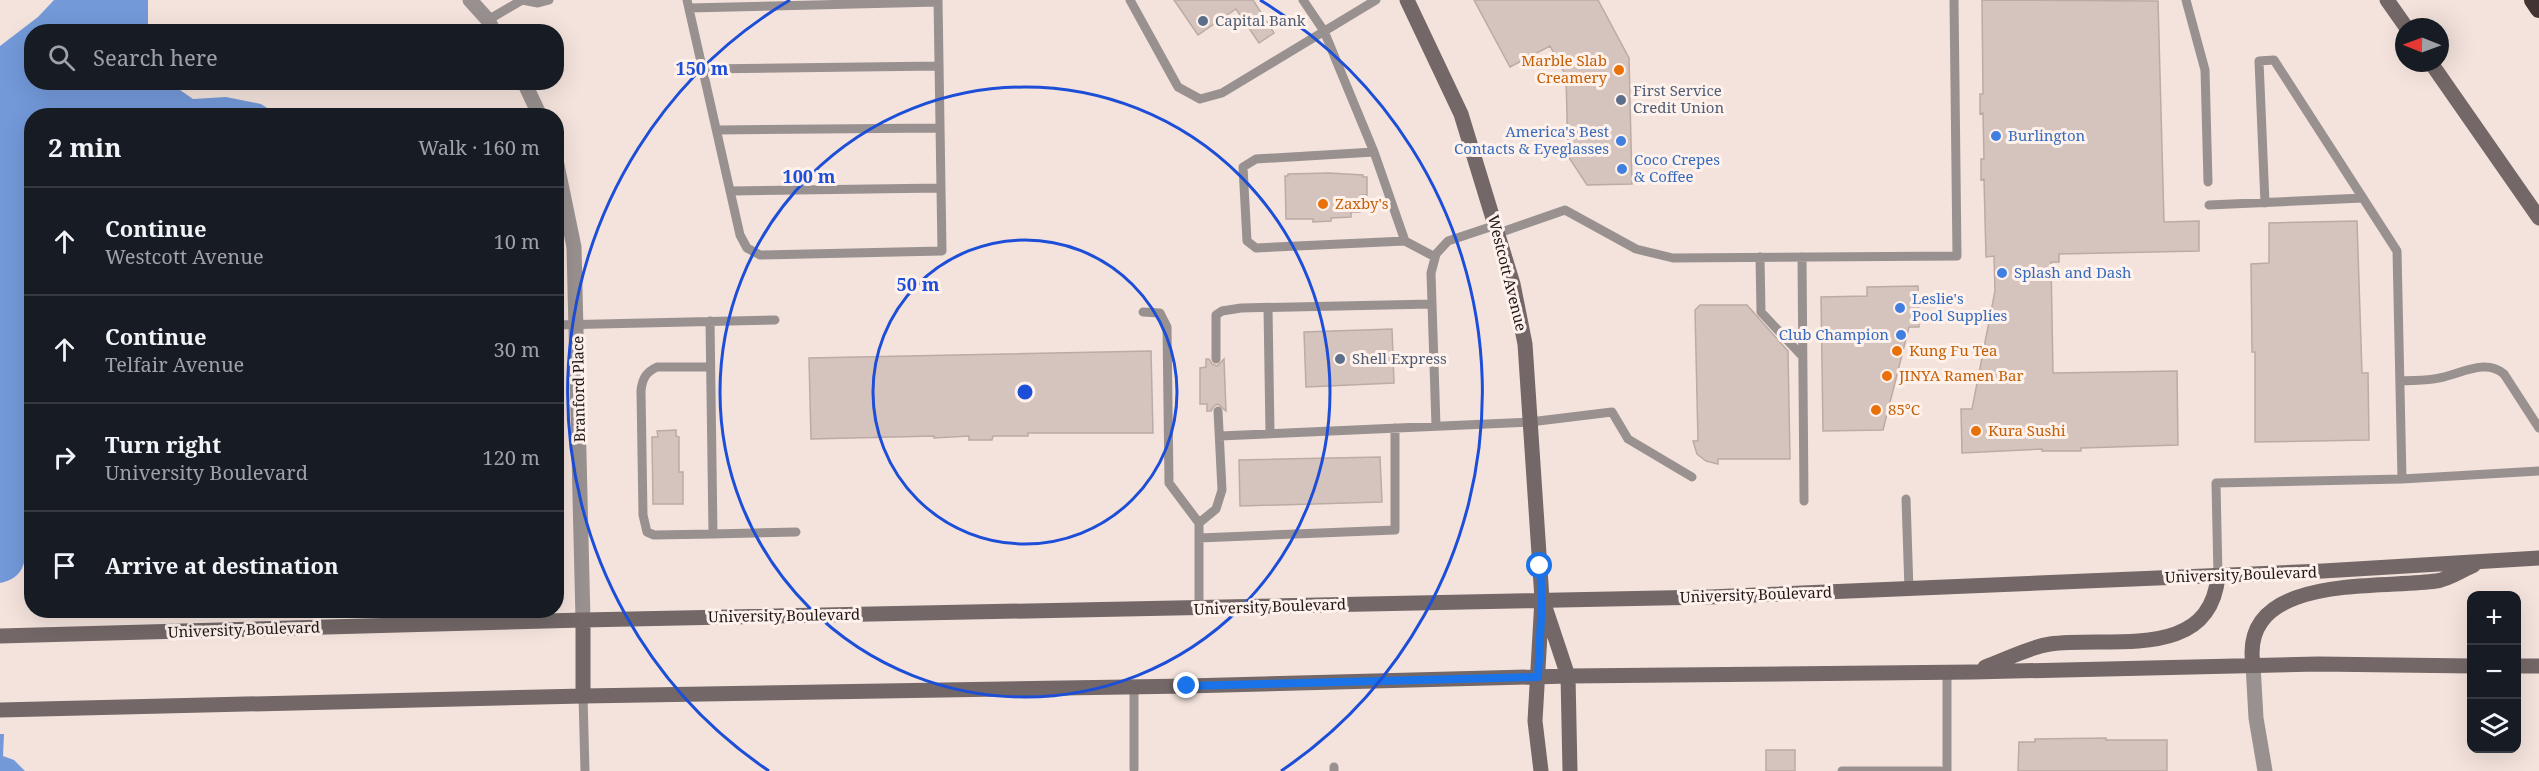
<!DOCTYPE html>
<html lang="en">
<head>
<meta charset="utf-8">
<style>
	body { margin:0; font-family:"Noto Serif",serif; background:#242831; color:#f1f3f6 }
	.controls { position:absolute; right:18px; bottom:18px; display:grid; overflow:hidden; border-radius:12px; box-shadow:0 6px 24px #0002 }
	.controls button { width:54px; height:54px; display:grid; place-items:center; padding:0; border:0; border-bottom:2px solid #363941; background:#171b24; color:#f1f3f6; font:30px sans-serif }
	.compass { position:absolute; left:2395px; top:18px; width:54px; height:54px; border-radius:50%; background:#171b24; box-shadow:0 6px 24px #0002; rotate:271deg }
	.stop { position:absolute; width:18px; height:18px; margin:-14px; border:4px solid #1a73e8; border-radius:50%; background:#fff }
	.stop.end { background:#1a73e8; border-color:#fff; box-shadow:0 2px 6px #0008 }
	.list { margin:0; padding:0; list-style:none }
	h2 { display:flex; justify-content:space-between; align-items:center; height:78px; margin:0; padding:0 24px; font-size:26px }
	h2 small { font-size:20px; font-weight:400; color:#9ea1a6 }
	.list li { display:grid; grid-template-columns:39px 1fr auto; gap:18px; align-items:center; box-sizing:border-box; height:108px; padding:0 24px; border-top:2px solid #363941 }
	.list b { display:block; font-size:22px; white-space:nowrap }
	.list p { margin:0; font-size:20px; white-space:nowrap; color:#9ea1a6 }
	.list em { font-size:20px; font-style:normal; color:#9ea1a6 }
	.icon { flex:none; width:33px; height:33px; fill:none; stroke:currentColor; stroke-width:2; stroke-linecap:round; stroke-linejoin:round }
	.map { position:relative; flex:none; width:2539px; height:771px; overflow:hidden }
	.search { position:absolute; background:#171b24; box-shadow:0 6px 24px #0002; left:24px; top:24px; width:540px; height:66px; display:flex; align-items:center; gap:15px; box-sizing:border-box; padding:0 21px; border-radius:24px; color:#9ea1a6; font-size:22px }
	.panel { position:absolute; background:#171b24; box-shadow:0 6px 24px #0002; left:24px; top:108px; width:540px; height:510px; border-radius:24px }
	.map>svg:first-child { display:block }
	.water { fill:#7399d9 }
	.building { fill:#d5c4bd; stroke:#bbaba4; stroke-width:1.5 }
	.lines { fill:none; stroke-linecap:round; stroke-linejoin:round }
	.lane { stroke:#999190; stroke-width:9 }
	.street { stroke:#999190; stroke-width:15 }
	.secondary { stroke:#736867; stroke-width:15 }
	.highway { stroke:#423433; stroke-width:18 }
	.route { stroke:#1a73e8; stroke-width:8 }
	.ring { fill:none; stroke:#1d4ed8; stroke-width:3 }
	.service-dot { fill:#5c6f8a; stroke:#fff1eb; stroke-width:2 }
	.food-dot { fill:#e8710a; stroke:#fff1eb; stroke-width:2 }
	.shop-dot { fill:#3f7fe0; stroke:#fff1eb; stroke-width:2 }
	.labels { text-anchor:middle; stroke-width:6; stroke-linejoin:round; paint-order:stroke }
	.service-label { font-size:15px; fill:#4e5e75; stroke:#fff1eb; text-anchor:start }
	.food-label { font-size:15px; fill:#c56008; stroke:#fff1eb; text-anchor:start }
	.shop-label { font-size:15px; fill:#366cbe; stroke:#fff1eb; text-anchor:start }
	.street-label { font-size:15px; fill:#1d1715; stroke:#fff1eb }
	.centre { fill:#1d4ed8; stroke:#fff1eb; stroke-width:3 }
	.ring-label { font-size:18px; text-anchor:middle; font-weight:bold; fill:#1d4ed8; stroke:#fff1eb; stroke-width:6; stroke-linejoin:round; paint-order:stroke }
</style>
</head>
<body>
<div class="map">
<svg width="2539" height="771" viewBox="0 0 2539 771">
	<rect width="100%" height="100%" fill="#f4e3dc"/>
	<path class="water" d="M54 0H148V31L32 32V82L170 83 193 99 226 97 261 104 278 115 32 116 31 527H26C26 551 30 578 0 583V46L38 17Z
		M0 734H4L3 756 14 760 25 771H0Z"/>
	<path class="building" d="M1174 0H1253L1274 33 1259 43 1236 9 1198 35Z
		M1474 0H1598L1629 58 1632 184 1587 185 1568 156 1566 76 1550 46 1510 67Z
		M1982 0 2158 1 2164 222 2199 221V251L2059 254V262H2051L2053 373 2177 371 2178 445 2081 448V451H2042V449L1962 453 1961 409H1972L1995 291 1994 256 1986 257 1984 179 1981 180V159H1984L1983 113 1980 114V94H1983Z
		M1329 173 1363 175V177H1367V195H1360V212H1351V217L1331 218V221L1313 222V219H1286L1285 176H1288V174Z
		M2357 221 2362 373H2368L2369 440 2255 442V352H2252L2251 264 2269 263V223Z
		M1918 286 1919 327H1909L1883 430 1823 431 1821 297 1867 296V287Z
		M1700 305H1747L1788 351 1790 459H1718V464L1706 461 1697 454 1693 441H1698L1695 310Z
		M1392 329 1394 383 1306 387 1304 332Z
		M1151 351 1153 433H1028V436H993L992 440H969V436L934 438V436L811 439 809 358Z
		M1206 359H1209L1212 364 1217 366 1224 359 1226 411 1218 404 1214 406 1211 411H1207V404H1200V368L1206 367Z
		M676 430V436L679 437V472H683V504H653L652 437H658L657 431Z
		M1380 457 1382 502 1240 506 1239 460Z
		M2106 738V740H2167V771H2018L2019 742H2035V739Z
		M1766 750H1795V771H1766Z"/>
	<g class="lines">
		<path class="lane" d="M522 0 538 3 549 0
			M687 0 740 235 747 248 760 255 942 251 938 0
			M1130 0 1178 87 1200 99 1222 93 1376 0
			M1303 0 1324 31 1374 152 1405 241 1435 257
			M2186 0 2205 70 2208 182
			M689 8 938 2
			M488 20 522 0
			M703 69 939 66
			M717 130 940 128
			M1374 152 1256 159 1243 167 1247 241 1256 248 1405 241
			M731 191 941 188
			M2209 205 2363 198
			M1499 233 1565 210 1636 249 1673 258 1957 256 1954 0
			M1760 257 1761 312 1803 357
			M1802 257 1804 501
			M1268 308 1270 433
			M1143 312 1160 313 1167 327 1169 483 1199 523V609
			M710 321 713 534 796 532
			M556 325 775 320
			M1216 359V315L1222 311 1241 308 1432 304
			M710 367H657C646 372 642 379 641 391L643 515 647 532 654 535 713 534
			M2400 381C2413 380 2427 381 2439 378 2461 374 2485 358 2504 374L2539 428
			M1436 426 1431 273 1436 254 1448 241 1496 225
			M1220 436 1530 422 1612 412 1628 439 1692 477
			M2402 479 2539 471
			M1906 499 1909 590
			M1199 523 1216 509 1222 490 1218 411
			M1199 538 1395 530V428
			M2218 576 2216 483 2402 479 2397 251 2274 60 2259 61 2265 203
			M1947 672V771
			M1134 687V769
			M583 696 585 771
			M1334 767V771
			M1842 771H1940"/>
		<path class="street" d="M470 0 488 20 494 32
			M524 82 540 116
			M556 160 574 247 583 620
			M2253 665 2256 718 2265 771"/>
		<path class="secondary" d="M1407 0 1461 114 1513 284 1525 344 1542 599 1535 721 1541 771
			M2387 0 2406 27
			M2431 63 2539 218
			M1545 607 1568 676 1570 771
			M583 620V696
			M0 636 583 620 1709 597 2323 571 2539 558
			M2253 665C2239 573 2380 589 2436 581 2448 580 2462 570 2474 565
			M2516 666H2539
			M1985 667C2005 660 2029 647 2050 644 2111 636 2210 662 2218 576
			M0 710 583 696 1187 686 1568 676 1973 672 2318 664 2472 666"/>
		<path class="highway" d="M2533 0 2539 9"/>
	</g>
	<g class="lines">
		<path class="route" d="M1187 686 1538 677 1542 599 1540 566"/>
	</g>
	<g class="ring">
		<circle cx="1025" cy="392" r="152"/>
		<circle cx="1025" cy="392" r="305"/>
		<path d="M769 771A457 457 0 0 1 790 0M1260 0A457 457 0 0 1 1281 771"/>
	</g>
	<g class="service-dot">
		<circle cx="1203" cy="21" r="6"/>
		<circle cx="1621" cy="100" r="6"/>
		<circle cx="1340" cy="359" r="6"/>
	</g>
	<g class="food-dot">
		<circle cx="1619" cy="70" r="6"/>
		<circle cx="1323" cy="204" r="6"/>
		<circle cx="1897" cy="351" r="6"/>
		<circle cx="1887" cy="376" r="6"/>
		<circle cx="1876" cy="410" r="6"/>
		<circle cx="1976" cy="431" r="6"/>
	</g>
	<g class="shop-dot">
		<circle cx="1996" cy="136" r="6"/>
		<circle cx="1621" cy="141" r="6"/>
		<circle cx="1622" cy="169" r="6"/>
		<circle cx="2002" cy="273" r="6"/>
		<circle cx="1900" cy="308" r="6"/>
		<circle cx="1901" cy="335" r="6"/>
	</g>
	<g class="labels">
		<g class="service-label">
			<text x="1215" y="26">Capital Bank</text>
			<text x="1633" y="96">First Service<tspan x="1633" dy="17">Credit Union</tspan></text>
			<text x="1352" y="364">Shell Express</text>
		</g>
		<g class="food-label">
			<text x="1607" y="66" text-anchor="end">Marble Slab<tspan x="1607" dy="17">Creamery</tspan></text>
			<text x="1335" y="209">Zaxby's</text>
			<text x="1909" y="356">Kung Fu Tea</text>
			<text x="1899" y="381">JINYA Ramen Bar</text>
			<text x="1888" y="415">85°C</text>
			<text x="1988" y="436">Kura Sushi</text>
		</g>
		<g class="shop-label">
			<text x="1609" y="137" text-anchor="end">America's Best<tspan x="1609" dy="17">Contacts &amp; Eyeglasses</tspan></text>
			<text x="2008" y="141">Burlington</text>
			<text x="1634" y="165">Coco Crepes<tspan x="1634" dy="17">&amp; Coffee</tspan></text>
			<text x="2014" y="278">Splash and Dash</text>
			<text x="1912" y="304">Leslie's<tspan x="1912" dy="17">Pool Supplies</tspan></text>
			<text x="1889" y="340" text-anchor="end">Club Champion</text>
		</g>
		<g class="street-label">
			<text transform="translate(1507 273) rotate(76)" y="5">Westcott Avenue</text>
			<text transform="translate(579 389) rotate(-91)" y="5">Branford Place</text>
			<text transform="translate(2241 575) rotate(-2)" y="5">University Boulevard</text>
			<text transform="translate(1756 595) rotate(-2)" y="5">University Boulevard</text>
			<text transform="translate(1270 607) rotate(-2)" y="5">University Boulevard</text>
			<text transform="translate(784 616) rotate(-1)" y="5">University Boulevard</text>
			<text transform="translate(244 630) rotate(-2)" y="5">University Boulevard</text>
		</g>
	</g>
	<circle cx="1025" cy="392" r="9" class="centre"/>
	<g class="ring-label">
		<text x="702" y="75">150 m</text>
		<text x="809" y="183">100 m</text>
		<text x="918" y="291">50 m</text>
	</g>
</svg>
<div class="controls">
<button>+</button>
<button>−</button>
<button><svg class="icon" aria-label="layers" viewBox="0 0 24 24"><path d="M12 4l9 5-9 5-9-5zM3 14l9 5 9-5"/></svg></button>
</div>
<svg class="compass" viewBox="-18 -18 36 36"><path d="M0-13l5 13h-10z" fill="#e53935"/><path d="M0 13l5-13h-10z" fill="#9ea1a6"/></svg>
<div class="stop" style="left:1540px;top:566px"></div>
<div class="stop end" style="left:1187px;top:686px"></div>
<div class="search"><svg class="icon" aria-label="search" viewBox="0 0 24 24"><circle cx="10" cy="10" r="6"/><path d="M15 15l6 6"/></svg>Search here</div>
<section class="panel">
<h2>2 min<small>Walk · 160 m</small></h2>
<ul class="list">
<li><svg class="icon" aria-label="ahead" viewBox="0 0 24 24"><path d="M12 20V5M6 11l6-6 6 6"/></svg><div><b>Continue</b><p>Westcott Avenue</p></div><em>10 m</em></li>
<li><svg class="icon" aria-label="ahead" viewBox="0 0 24 24"><path d="M12 20V5M6 11l6-6 6 6"/></svg><div><b>Continue</b><p>Telfair Avenue</p></div><em>30 m</em></li>
<li><svg class="icon" aria-label="right" viewBox="0 0 24 24"><path d="M7 20v-9h11M14 6l5 5-5 5"/></svg><div><b>Turn right</b><p>University Boulevard</p></div><em>120 m</em></li>
<li><svg class="icon" aria-label="arrive" viewBox="0 0 24 24"><path d="M6 21V4h12l-3 4 3 4H6"/></svg><div><b>Arrive at destination</b></div></li>
</ul>
</section>
</div>
</body>
</html>
